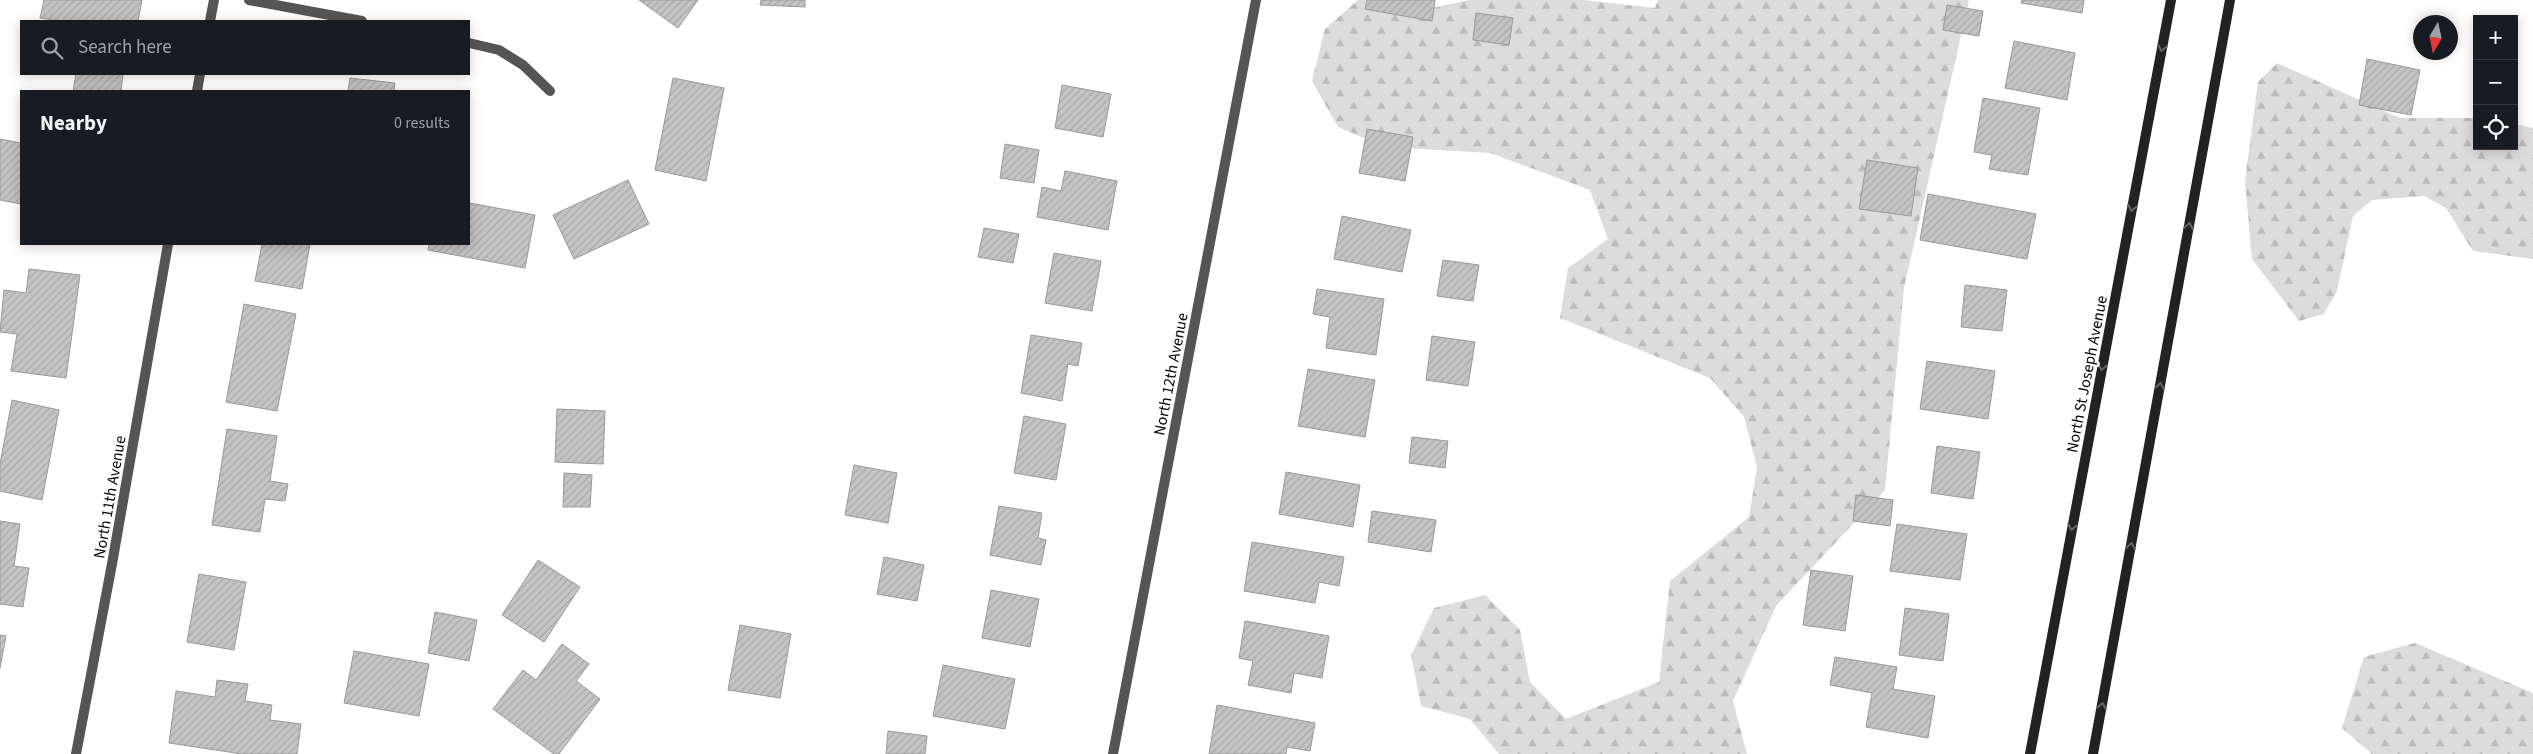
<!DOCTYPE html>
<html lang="en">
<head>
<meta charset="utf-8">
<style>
	body { margin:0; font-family:"Source Sans 3",sans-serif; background:#242831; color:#f1f3f6 }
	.controls { position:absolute; right:15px; top:15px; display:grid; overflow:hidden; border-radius:0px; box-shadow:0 2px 12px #0003 }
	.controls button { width:45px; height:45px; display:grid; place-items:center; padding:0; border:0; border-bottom:1px solid #363941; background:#171b24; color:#f1f3f6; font:25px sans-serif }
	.compass { position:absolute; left:2413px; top:15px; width:45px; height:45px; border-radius:50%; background:#171b24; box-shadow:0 2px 12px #0003; rotate:189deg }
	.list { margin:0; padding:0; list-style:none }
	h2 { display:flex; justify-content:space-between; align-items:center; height:65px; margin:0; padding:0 20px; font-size:21px }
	h2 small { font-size:16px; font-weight:400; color:#9ea1a6 }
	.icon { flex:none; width:28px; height:28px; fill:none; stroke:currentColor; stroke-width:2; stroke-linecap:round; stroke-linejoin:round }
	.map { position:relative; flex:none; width:2533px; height:754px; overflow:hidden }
	.search { position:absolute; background:#171b24; box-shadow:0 2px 12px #0003; left:20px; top:20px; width:450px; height:55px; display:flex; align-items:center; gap:12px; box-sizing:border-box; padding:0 18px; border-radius:0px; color:#9ea1a6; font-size:19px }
	.panel { position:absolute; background:#171b24; box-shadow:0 2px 12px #0003; left:20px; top:90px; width:450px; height:155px; border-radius:0px }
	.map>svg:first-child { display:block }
	.forest { fill:url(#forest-firs) }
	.building { fill:url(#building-hatch); stroke:#999 }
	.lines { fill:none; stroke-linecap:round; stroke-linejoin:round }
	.minor { stroke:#555; stroke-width:10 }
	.secondary { stroke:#222; stroke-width:10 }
	.oneway { stroke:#646464 }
	.labels { text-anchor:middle; stroke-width:4.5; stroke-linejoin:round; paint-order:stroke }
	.street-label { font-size:16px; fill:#000; stroke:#fff }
</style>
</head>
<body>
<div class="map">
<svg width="2533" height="754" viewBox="0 0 2533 754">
	<defs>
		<pattern id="forest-firs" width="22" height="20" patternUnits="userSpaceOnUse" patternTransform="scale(1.25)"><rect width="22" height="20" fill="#dcdcdc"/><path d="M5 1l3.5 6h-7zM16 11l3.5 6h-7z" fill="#bbb"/></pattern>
		<pattern id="building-hatch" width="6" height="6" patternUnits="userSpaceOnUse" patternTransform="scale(1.25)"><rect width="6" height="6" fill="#c4c4c4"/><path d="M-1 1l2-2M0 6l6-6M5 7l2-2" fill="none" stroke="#a7a7a7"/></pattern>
	</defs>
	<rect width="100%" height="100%" fill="#fff"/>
	<path class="forest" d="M1358 0H1378L1412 12 1470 0H1583L1655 8 1658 0H1969L1904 288 1885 490 1776 606 1733 701 1747 754H1499L1470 719 1421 706 1411 655 1434 608 1485 595 1520 630 1530 682 1566 719 1659 682 1670 581 1749 517 1757 467 1744 417 1710 378 1560 318 1568 268 1608 239 1590 190 1490 153 1386 147 1338 127 1312 81 1325 29Z
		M2277 63 2400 118H2477V146H2514V124L2533 128V259L2473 251 2446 208 2424 196 2372 200 2353 216 2337 291 2324 314 2299 321 2252 259 2245 181 2258 82Z
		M2415 643 2533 693V754H2372L2342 728 2364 657Z"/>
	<path class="building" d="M44 0H142L138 21H60L40 18Z
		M639 0H698L678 28Z
		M761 0H805V7L760 5Z
		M1367 0H1435L1432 21 1365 9Z
		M2022 0H2084L2082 13 2021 3Z
		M1947 5 1983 11 1979 36 1943 30Z
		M1476 13 1513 18 1509 45 1473 40Z
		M2014 41 2075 53 2067 100 2005 88Z
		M2367 59 2420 70 2411 115 2359 105Z
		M76 74H123L121 91H73Z
		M350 78 395 83 394 91H348Z
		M673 78 724 88 706 181 655 170Z
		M1062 85 1111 94 1103 137 1055 128Z
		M1983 98 2040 108 2028 175 1989 169 1992 155 1974 152Z
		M1367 129 1413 137 1405 181 1359 173Z
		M0 139 21 143V204L0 200Z
		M1005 144 1039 150 1034 183 1000 178Z
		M1867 160 1918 168 1911 216 1859 209Z
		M1065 171 1117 181 1108 230 1037 217 1042 187 1061 191Z
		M628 180 649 224 574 259 553 215Z
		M1928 194 2036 214 2027 259 1920 240Z
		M469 203 535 215 525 268 428 250 429 244H469Z
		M1342 216 1411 230 1402 272 1334 259Z
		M984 228 1019 234 1013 263 978 257Z
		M262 244H310L302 289 255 281Z
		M1054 253 1101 261 1092 311 1045 303Z
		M1443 260 1479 265 1473 301 1437 296Z
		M29 269 80 275 66 378 11 371 17 334 0 332 4 290 26 293Z
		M1965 285 2007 290 2002 331 1961 327Z
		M1317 289 1384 299 1376 355 1326 348 1330 317 1313 314Z
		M244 304 296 314 277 411 226 402Z
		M1031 335 1082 343 1078 366 1068 364 1062 401 1021 393Z
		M1432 336 1475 342 1468 386 1426 380Z
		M1927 361 1995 371 1988 419 1920 409Z
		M1308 369 1375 380 1365 437 1298 426Z
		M12 400 59 410 42 500 0 491V464Z
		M557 409 605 411 603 464 555 462Z
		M1024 416 1066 424 1056 480 1014 473Z
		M227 429 277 436 270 481 288 484 285 501 265 499 260 532 212 525Z
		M1412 437 1448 441 1445 468 1409 463Z
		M1937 446 1980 452 1973 499 1931 493Z
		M854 465 897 473 888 523 845 515Z
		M1286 472 1360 485 1353 527 1279 514Z
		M564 473 592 475 590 507H563Z
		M1856 495 1893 500 1890 526 1853 521Z
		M999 506 1042 513 1038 538 1046 540 1041 565 990 555Z
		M1372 511 1436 520 1431 552 1368 542Z
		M0 521 20 524 14 566 29 568 23 607 0 604Z
		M1897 524 1967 534 1960 580 1890 571Z
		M1252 542 1344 557 1339 586 1319 582 1315 603 1244 591Z
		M884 557 924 565 917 601 877 594Z
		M538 560 580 587 544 642 502 615Z
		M1811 570 1853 576 1845 631 1803 625Z
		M199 574 246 582 234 650 187 642Z
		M991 590 1039 599 1030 647 982 638Z
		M1905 608 1949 614 1943 661 1899 655Z
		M435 612 477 620 469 661 428 653Z
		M1245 621 1329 636 1322 678 1294 673 1291 693 1248 685 1253 661 1239 658Z
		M740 625 791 634 780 698 728 690Z
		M0 635 6 636 0 668Z
		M562 644 589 664 576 681 600 699 559 754H554L493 709 523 670 536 680Z
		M354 651 429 664 419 716 344 703Z
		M1835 657 1897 667 1893 689 1935 696 1928 738 1866 727 1872 693 1830 685Z
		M943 665 1015 679 1005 729 933 716Z
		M217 680 248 684 245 701 272 705 270 720 301 724 297 754H242L169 743 176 691 215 697Z
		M1217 705 1315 723 1310 751 1287 747 1286 754H1209Z
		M888 731 927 736 925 754H886Z"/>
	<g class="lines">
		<path class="minor" d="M249 0 362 21
			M210 21 214 0
			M469 43 499 50 523 65 550 91
			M197 91 200 74
			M76 754 112 564 168 244
			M1113 754 1256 0"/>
		<path class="secondary" d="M2030 754 2171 0
			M2093 754 2230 0"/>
	</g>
	<defs><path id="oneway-chevron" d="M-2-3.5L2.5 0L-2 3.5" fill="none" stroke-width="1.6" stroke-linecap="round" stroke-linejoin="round" transform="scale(1.25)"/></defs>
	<g class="oneway">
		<use href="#oneway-chevron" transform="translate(2162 48) rotate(101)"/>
		<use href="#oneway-chevron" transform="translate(2132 208) rotate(101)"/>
		<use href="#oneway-chevron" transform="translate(2189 226) rotate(-80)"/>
		<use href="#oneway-chevron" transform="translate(2102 367) rotate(101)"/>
		<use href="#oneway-chevron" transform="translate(2160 386) rotate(-80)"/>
		<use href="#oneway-chevron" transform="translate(2072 527) rotate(101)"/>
		<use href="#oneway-chevron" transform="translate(2131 546) rotate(-80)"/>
		<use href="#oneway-chevron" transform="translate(2102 706) rotate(-80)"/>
	</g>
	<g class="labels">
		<g class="street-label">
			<text transform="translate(1170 374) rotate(-79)" y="6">North 12th Avenue</text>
			<text transform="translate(2086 374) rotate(-79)" y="6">North St Joseph Avenue</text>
			<text transform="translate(109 497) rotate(-80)" y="6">North 11th Avenue</text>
		</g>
	</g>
</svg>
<div class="controls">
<button>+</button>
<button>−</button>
<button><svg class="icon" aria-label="locate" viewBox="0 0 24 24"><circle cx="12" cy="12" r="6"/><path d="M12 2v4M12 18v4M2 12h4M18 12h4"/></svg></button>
</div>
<svg class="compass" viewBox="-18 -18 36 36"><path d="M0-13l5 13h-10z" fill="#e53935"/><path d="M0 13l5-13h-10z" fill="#9ea1a6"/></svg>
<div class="search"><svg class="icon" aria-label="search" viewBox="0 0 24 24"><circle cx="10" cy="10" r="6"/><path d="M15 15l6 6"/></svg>Search here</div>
<section class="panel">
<h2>Nearby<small>0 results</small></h2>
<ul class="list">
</ul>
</section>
</div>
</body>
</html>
